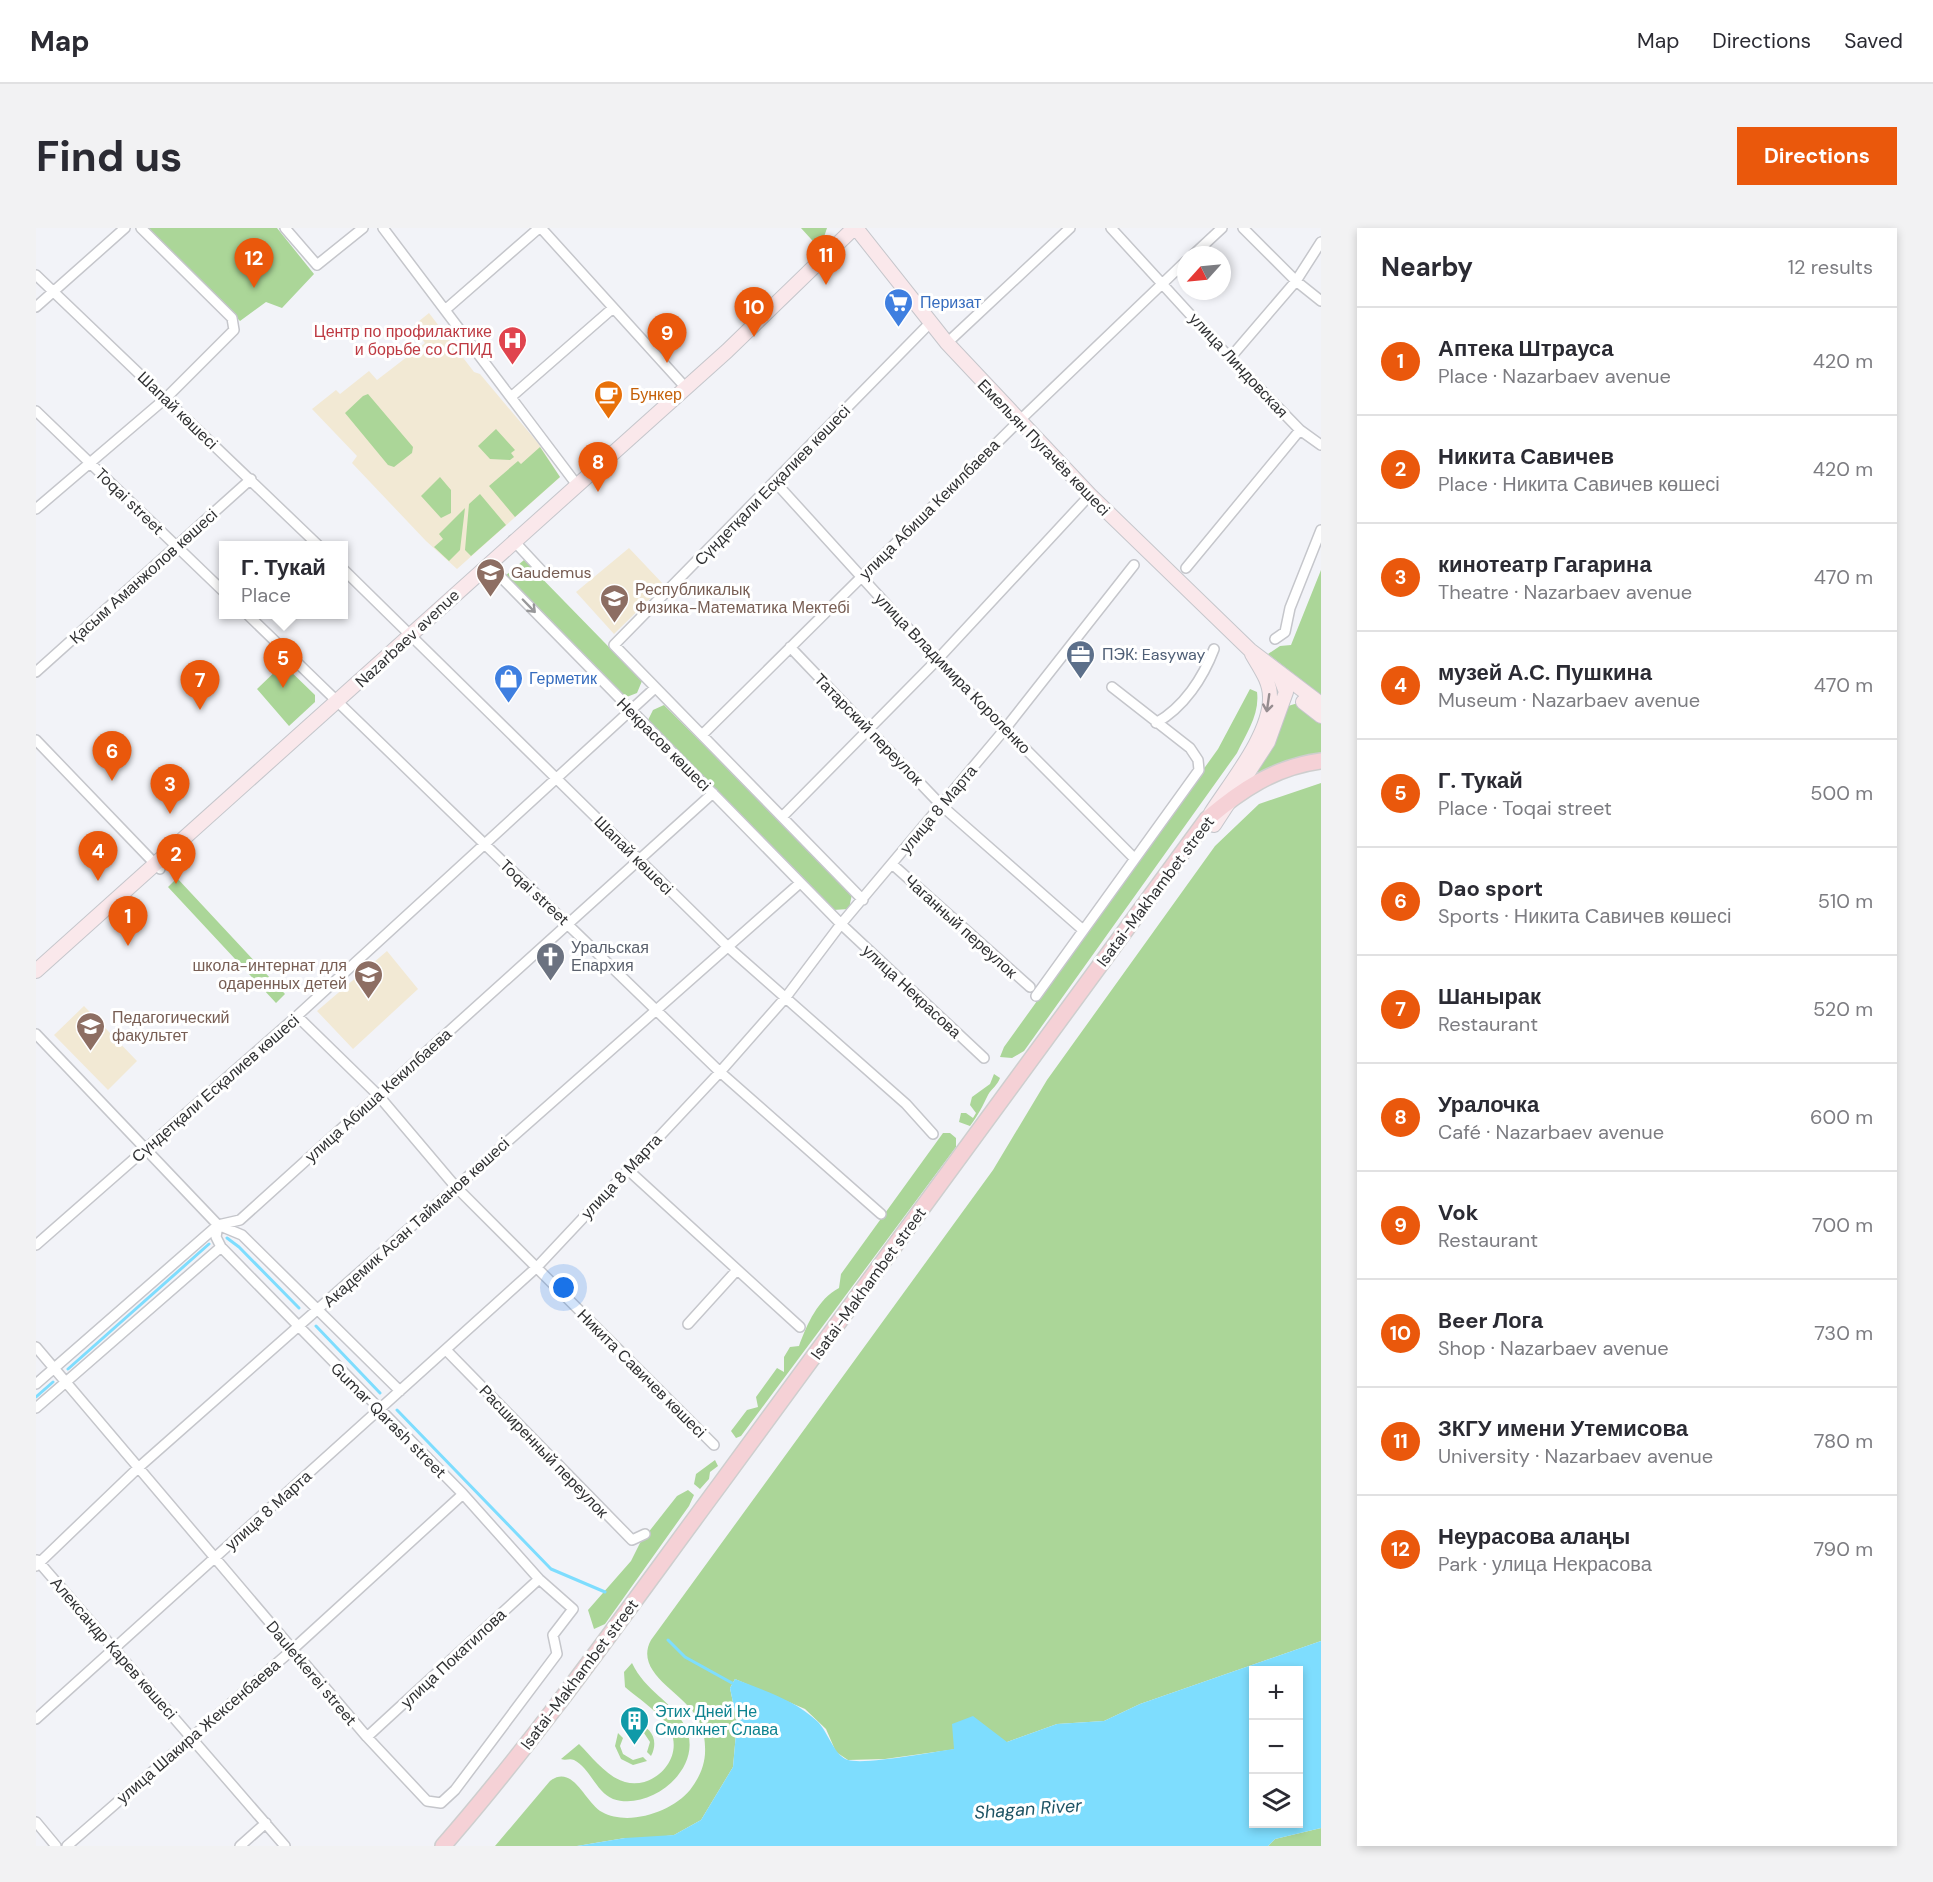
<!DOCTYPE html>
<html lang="en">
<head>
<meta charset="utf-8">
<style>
	body { margin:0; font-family:"DM Sans",sans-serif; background:#f2f2f3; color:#2b2b33 }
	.controls { position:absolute; right:18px; bottom:18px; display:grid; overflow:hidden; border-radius:0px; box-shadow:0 3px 9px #0003 }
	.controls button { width:54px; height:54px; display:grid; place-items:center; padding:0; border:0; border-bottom:2px solid #e1e1e2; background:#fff; color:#2b2b33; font:30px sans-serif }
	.compass { position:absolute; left:1141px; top:18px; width:54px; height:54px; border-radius:50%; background:#fff; box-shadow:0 3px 9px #0003; rotate:243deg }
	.you { position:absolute; left:528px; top:1060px; width:21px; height:21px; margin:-15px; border:4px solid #fff; border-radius:50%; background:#1a73e8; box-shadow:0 0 0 9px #1a73e833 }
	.badge { display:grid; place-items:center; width:39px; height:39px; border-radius:50%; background:#ea580c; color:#fff; font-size:20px; font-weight:700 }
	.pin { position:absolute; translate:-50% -50px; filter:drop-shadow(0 2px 3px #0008) }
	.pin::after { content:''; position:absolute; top:32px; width:21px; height:18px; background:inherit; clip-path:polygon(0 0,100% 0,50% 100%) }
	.popup { position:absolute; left:183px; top:313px; width:129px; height:78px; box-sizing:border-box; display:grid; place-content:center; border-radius:0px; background:#fff; filter:drop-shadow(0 2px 4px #0005); font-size:20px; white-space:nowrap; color:#7c7c81 }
	.popup b { font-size:22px; color:#2b2b33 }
	.popup::after { content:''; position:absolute; left:50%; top:100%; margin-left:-12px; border:12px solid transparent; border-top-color:#fff }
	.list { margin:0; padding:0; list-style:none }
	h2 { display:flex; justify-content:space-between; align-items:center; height:78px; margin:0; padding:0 24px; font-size:26px }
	h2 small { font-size:20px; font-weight:400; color:#7c7c81 }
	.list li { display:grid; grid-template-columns:39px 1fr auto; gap:18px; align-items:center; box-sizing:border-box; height:108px; padding:0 24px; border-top:2px solid #e1e1e2 }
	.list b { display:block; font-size:22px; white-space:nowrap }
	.list p { margin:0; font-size:20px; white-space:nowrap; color:#7c7c81 }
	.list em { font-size:20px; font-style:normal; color:#7c7c81 }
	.icon { flex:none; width:33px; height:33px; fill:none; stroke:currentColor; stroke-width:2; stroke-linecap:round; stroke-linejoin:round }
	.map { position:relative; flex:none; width:1285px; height:1618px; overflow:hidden; border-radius:0px }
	header { display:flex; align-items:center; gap:36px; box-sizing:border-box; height:84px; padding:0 30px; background:#fff; border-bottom:2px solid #e1e1e2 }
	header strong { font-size:28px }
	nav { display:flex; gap:33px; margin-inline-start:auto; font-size:21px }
	.intro { display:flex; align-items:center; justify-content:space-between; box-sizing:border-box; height:144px; padding:0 36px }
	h1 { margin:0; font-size:42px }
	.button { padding:15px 27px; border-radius:0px; background:#ea580c; color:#fff; font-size:21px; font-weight:700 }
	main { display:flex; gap:36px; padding:0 36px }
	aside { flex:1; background:#fff; border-radius:0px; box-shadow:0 3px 9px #0003 }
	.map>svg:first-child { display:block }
	.education { fill:#f2e9d4 }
	.green { fill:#abd698 }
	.water { fill:#7eddfe; fill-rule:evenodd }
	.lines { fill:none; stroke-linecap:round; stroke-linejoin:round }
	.stream { stroke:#7eddfe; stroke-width:3 }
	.minor-casing { stroke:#c5c6cb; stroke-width:12 }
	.secondary-casing { stroke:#c5c6cb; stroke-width:16 }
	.primary-casing { stroke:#cecece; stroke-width:18 }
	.minor { stroke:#fff; stroke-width:9 }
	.secondary { stroke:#fae8eb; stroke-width:14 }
	.primary { stroke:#f5d1d6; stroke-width:15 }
	.oneway { stroke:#98989a }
	.oneway2 { stroke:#968d90 }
	.labels { text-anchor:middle; stroke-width:6; stroke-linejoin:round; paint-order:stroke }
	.shop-label { font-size:16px; fill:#366cbe; stroke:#fff; text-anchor:start }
	.health-label { font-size:16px; fill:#be3a42; stroke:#fff; text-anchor:end }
	.street-label { font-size:16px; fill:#313234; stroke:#fff }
	.food-label { font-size:16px; fill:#c56008; stroke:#fff; text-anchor:start }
	.education-label { font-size:16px; fill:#785e54; stroke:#fff; text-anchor:start }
	.service-label { font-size:16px; fill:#4e5e75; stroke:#fff; text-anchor:start }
	.worship-label { font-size:16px; fill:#5b616d; stroke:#fff; text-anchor:start }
	.culture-label { font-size:16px; fill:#0d838f; stroke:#fff; text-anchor:start }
	.water-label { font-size:18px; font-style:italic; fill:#1c5263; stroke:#fff }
</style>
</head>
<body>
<header>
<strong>Map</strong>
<nav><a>Map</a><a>Directions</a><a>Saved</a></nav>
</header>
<div class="intro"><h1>Find us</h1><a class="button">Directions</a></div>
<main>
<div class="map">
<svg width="1285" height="1618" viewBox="0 0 1285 1618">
	<rect width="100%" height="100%" fill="#f2f3f8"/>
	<path class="education" d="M393 85 438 144 444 146 502 215 524 249 421 341 390 313 316 235 321 228 276 181 300 162 304 166 333 143 341 152 389 115 377 98Z
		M593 320 628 357 578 406 540 364Z
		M351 723 382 761 317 821 281 783Z
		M48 778 101 833 72 862 18 807Z"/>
	<path class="green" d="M111 0H241L278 46 246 80 230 74 204 93Z
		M765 0H791L784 21Z
		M332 166 377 219 376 225 358 239 352 237 309 185 327 168Z
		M460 201 479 222 475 225 478 229 474 232 454 231 442 218Z
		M504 219 524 249 479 289 453 258 482 233 485 236Z
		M404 249 415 262V285L405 290 385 268Z
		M444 266 470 297 435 328 429 322 433 276Z
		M429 280 424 322 413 333 398 319 407 311 403 306Z
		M488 332 606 453 601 465 588 470 469 348Z
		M1285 342V467L1232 426 1244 418 1255 417Z
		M247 436 279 467V474L253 498 221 461Z
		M1214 461 1221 464C1224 486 1210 506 1201 525L988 823 976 830 964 829 968 819 1182 521Z
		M1262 475 1285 495V528L1249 535 1222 545 1221 542 1252 478Z
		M628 477 816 666 813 681 797 682 618 500 612 492 617 482Z
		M1285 555V1413L1104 1476 1068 1493 1021 1496 971 1514 849 1531 812 1532 800 1524 790 1501 769 1481 699 1451 694 1460 701 1494 697 1539 665 1592 638 1607 614 1610H589L541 1618H459L514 1553C537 1535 549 1575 566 1584 593 1599 637 1583 654 1562 664 1549 670 1535 669 1519 669 1507 665 1494 658 1485 643 1463 598 1443 615 1412L957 942 1011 852 1179 618 1223 576Z
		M141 650 249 766 240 775 132 659Z
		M958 846 964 850C961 858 956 860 952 867 946 879 943 886 934 898L923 894 925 885H930L937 890 940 885 934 877 936 869 954 856Z
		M907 905H914L920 910V919L705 1208 700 1210 695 1203 711 1182 722 1179 720 1169 741 1140 748 1144V1129L754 1119 763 1118C771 1096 782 1071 803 1060L805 1046Z
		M679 1232 682 1238 674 1244 673 1251 664 1261 658 1256 660 1246Z
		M652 1262 658 1267 653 1278 569 1396 558 1401 552 1382 595 1333 604 1315 641 1268Z
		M596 1435C609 1463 636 1473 649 1498 670 1539 615 1584 577 1571 560 1564 554 1540 538 1532 533 1530 530 1533 525 1531L543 1516C556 1529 571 1549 589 1554 617 1562 647 1532 635 1504 627 1486 604 1472 589 1459L588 1444Z
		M599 1496C616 1498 623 1513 615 1528L611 1524 614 1514 608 1505 600 1502 592 1505 587 1500Z
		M582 1505 587 1510 584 1518 587 1526 597 1532 607 1529 611 1533 597 1537 585 1531 579 1518Z
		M1285 1600V1618H1232L1239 1611Z"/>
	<path class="water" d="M1285 1413V1600L1239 1611 1232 1618H541L589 1610 638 1607 665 1592 697 1539 701 1494 694 1460 699 1451C727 1462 759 1472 781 1493 792 1503 798 1528 812 1532 830 1537 896 1524 918 1521L916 1496 937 1488 971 1514 1021 1496 1068 1493 1104 1476ZM1218 1442H1262V1596H1218Z"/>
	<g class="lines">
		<path class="stream" d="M191 1010 203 1019 263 1080
			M280 1098 344 1165
			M32 1141 173 1016
			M0 1169 17 1154
			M361 1182 515 1341 569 1364
			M632 1412 649 1429 696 1455"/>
		<defs>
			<path id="minor" d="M249 0 281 37 327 0
				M347 0 541 257
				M505 0 650 160
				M1075 0 1194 130 1264 202 1285 217
				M1207 0 1260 53 1285 73
				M1157 27 1186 0
				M0 47 283 318
				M0 79 89 0
				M409 82 503 0
				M911 115 1034 0
				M1194 130 1260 53 1285 14
				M475 169 577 80
				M0 183 187 363
				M740 255 901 432 1099 631
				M0 281 130 170 198 102 196 90 105 0
				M477 312 505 342
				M452 336 805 696 948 830
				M1150 340 1264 202
				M307 341 692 719 870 876 897 906
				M211 386 684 844 845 986
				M1239 411 1249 404 1254 380 1285 302
				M754 419 906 578 1047 702
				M0 444 215 251
				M1120 495C1148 479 1167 450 1178 421
				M666 507 983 193 1150 33
				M0 512 124 641
				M746 589 901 432 1054 267
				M856 636 994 759
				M827 672 578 417 894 95
				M1000 768 1163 542 1162 532 1154 520 1076 459
				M261 788 342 867 419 958 678 1217
				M0 806 182 997 206 1007 364 1163
				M591 941 764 1099
				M0 1017 261 788 619 460
				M652 1096 701 1042
				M0 1119 331 1509 391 1573 405 1575 419 1562 521 1426 517 1407 537 1381 503 1351 427 1266 185 1019 180 1009 182 997
				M410 1122 596 1312 609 1306
				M0 1156 182 997 204 992 677 565
				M0 1180 185 1019
				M1 1332 249 1618
				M0 1338 102 1240 764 655
				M0 1491 501 1039 684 844 750 769 805 696 969 501 1098 337
				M331 1509 503 1351
				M0 1594 20 1618
				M31 1618 256 1422 427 1266
				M204 1618 230 1595"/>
			<path id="secondary" d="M820 0 911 115 1054 267 1214 422 1285 476
				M1267 474 1285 488
				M1175 585C1194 555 1235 506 1234 469 1234 453 1224 440 1216 426
				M1178 597 1232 514 1250 464 1243 446
				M0 743 691 123 818 0"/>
			<path id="primary" d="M407 1618C507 1503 594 1378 685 1255 848 1035 1007 812 1171 591 1205 562 1239 539 1285 533"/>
		</defs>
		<use href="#minor" class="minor-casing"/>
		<use href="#secondary" class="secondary-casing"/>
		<use href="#primary" class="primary-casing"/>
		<use href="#minor" class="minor"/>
		<use href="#secondary" class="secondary"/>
		<use href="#primary" class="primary"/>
	</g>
	<defs><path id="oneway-shaft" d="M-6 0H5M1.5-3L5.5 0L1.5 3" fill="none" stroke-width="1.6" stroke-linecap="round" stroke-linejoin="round" transform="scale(1.5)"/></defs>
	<use class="oneway" href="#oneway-shaft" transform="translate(493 378) rotate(46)"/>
	<use class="oneway2" href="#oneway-shaft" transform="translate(1232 475) rotate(98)"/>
	<defs>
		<symbol id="supermarket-pin" viewBox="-11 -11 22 30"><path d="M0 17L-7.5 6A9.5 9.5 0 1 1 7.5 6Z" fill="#3f7fe0" stroke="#fff"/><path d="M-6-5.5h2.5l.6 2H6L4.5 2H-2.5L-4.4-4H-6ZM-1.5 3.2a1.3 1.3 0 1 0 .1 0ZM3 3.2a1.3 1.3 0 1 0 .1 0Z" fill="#fff"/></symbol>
		<symbol id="hospital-pin" viewBox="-11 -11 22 30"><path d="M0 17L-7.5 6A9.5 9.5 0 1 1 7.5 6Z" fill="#e0444e" stroke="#fff"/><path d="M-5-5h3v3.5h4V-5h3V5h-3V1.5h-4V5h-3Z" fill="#fff"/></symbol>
		<symbol id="cafe-pin" viewBox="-11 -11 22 30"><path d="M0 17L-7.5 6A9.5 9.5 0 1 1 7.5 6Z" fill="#e8710a" stroke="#fff"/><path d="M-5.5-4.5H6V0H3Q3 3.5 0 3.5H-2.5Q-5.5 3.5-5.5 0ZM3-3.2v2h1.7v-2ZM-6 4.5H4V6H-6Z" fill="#fff"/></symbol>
		<symbol id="university-pin" viewBox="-11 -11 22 30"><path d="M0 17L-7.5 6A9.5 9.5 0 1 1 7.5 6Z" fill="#8d6e63" stroke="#fff"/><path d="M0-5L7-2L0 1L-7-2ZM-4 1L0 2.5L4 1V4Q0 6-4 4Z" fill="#fff"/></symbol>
		<symbol id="school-pin" viewBox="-11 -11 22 30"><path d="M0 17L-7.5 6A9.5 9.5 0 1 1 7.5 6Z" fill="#8d6e63" stroke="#fff"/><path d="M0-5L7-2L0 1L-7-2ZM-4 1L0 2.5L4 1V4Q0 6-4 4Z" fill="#fff"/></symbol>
		<symbol id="office-pin" viewBox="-11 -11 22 30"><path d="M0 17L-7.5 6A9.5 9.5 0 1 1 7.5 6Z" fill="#5c6f8a" stroke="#fff"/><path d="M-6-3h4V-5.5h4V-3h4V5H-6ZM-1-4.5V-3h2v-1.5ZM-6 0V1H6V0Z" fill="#fff"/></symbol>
		<symbol id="shop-pin" viewBox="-11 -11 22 30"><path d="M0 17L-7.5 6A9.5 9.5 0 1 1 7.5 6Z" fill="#3f7fe0" stroke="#fff"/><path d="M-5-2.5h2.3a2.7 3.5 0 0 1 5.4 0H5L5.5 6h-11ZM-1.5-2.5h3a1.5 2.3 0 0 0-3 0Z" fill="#fff"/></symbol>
		<symbol id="church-pin" viewBox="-11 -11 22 30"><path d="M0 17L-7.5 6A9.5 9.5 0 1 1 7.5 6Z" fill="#6b7280" stroke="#fff"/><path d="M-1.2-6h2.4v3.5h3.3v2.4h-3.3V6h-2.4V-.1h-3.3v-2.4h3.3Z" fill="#fff"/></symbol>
		<symbol id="building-pin" viewBox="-11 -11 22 30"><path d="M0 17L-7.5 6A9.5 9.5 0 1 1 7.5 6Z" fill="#0f9aa8" stroke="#fff"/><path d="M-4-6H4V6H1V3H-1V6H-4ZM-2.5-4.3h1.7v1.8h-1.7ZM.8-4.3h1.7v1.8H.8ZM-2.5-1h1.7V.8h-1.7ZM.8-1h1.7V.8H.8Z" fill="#fff"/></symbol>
	</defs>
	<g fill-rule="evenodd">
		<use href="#supermarket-pin" x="846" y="58" width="33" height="45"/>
		<use href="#hospital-pin" x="460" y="96" width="33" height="45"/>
		<use href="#cafe-pin" x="556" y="150" width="33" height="45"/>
		<use href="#university-pin" x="438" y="328" width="33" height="45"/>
		<use href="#school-pin" x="562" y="354" width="33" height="45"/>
		<use href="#office-pin" x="1028" y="410" width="33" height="45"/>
		<use href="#shop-pin" x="456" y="434" width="33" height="45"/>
		<use href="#church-pin" x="498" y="712" width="33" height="45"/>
		<use href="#school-pin" x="316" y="730" width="33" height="45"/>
		<use href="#university-pin" x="38" y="782" width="33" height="45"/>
		<use href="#building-pin" x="582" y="1476" width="33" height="45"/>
	</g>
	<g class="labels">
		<g class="shop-label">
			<text x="884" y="80">Перизат</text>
			<text x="493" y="456">Герметик</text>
		</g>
		<g class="health-label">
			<text x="456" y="109">Центр по профилактике<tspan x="456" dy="18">и борьбе со СПИД</tspan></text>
		</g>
		<g class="street-label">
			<text transform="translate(1203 137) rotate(47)" y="6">улица Линдовская</text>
			<text transform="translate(142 182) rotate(44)" y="6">Шапай көшесі</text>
			<text transform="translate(1008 219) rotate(46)" y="6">Емельян Пугачёв көшесі</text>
			<text transform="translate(736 257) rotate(-46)" y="6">Сүндетқали Есқалиев көшесі</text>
			<text transform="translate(94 273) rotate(44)" y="6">Toqai street</text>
			<text transform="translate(893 281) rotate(-45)" y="6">улица Абиша Кекилбаева</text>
			<text transform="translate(107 348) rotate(-42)" y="6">Қасым Аманжолов көшесі</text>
			<text transform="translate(371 410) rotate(-43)" y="6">Nazarbaev avenue</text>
			<text transform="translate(917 445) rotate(46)" y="6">улица Владимира Короленко</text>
			<text transform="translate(833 501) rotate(46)" y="6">Татарский переулок</text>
			<text transform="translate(628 516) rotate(45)" y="6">Некрасов көшесі</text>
			<text transform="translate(902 581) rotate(-50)" y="6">улица 8 Марта</text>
			<text transform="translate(598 627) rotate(45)" y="6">Шапай көшесі</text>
			<text transform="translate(1119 663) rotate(-53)" y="6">Isatai-Makhambet street</text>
			<text transform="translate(499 664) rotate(43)" y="6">Toqai street</text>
			<text transform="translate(925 698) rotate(42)" y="6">Чаганный переулок</text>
			<text transform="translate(876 763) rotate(43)" y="6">улица Некрасова</text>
			<text transform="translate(179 860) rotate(-41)" y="6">Сүндетқали Есқалиев көшесі</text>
			<text transform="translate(342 867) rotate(-42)" y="6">улица Абиша Кекилбаева</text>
			<text transform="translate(585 948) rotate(-47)" y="6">улица 8 Марта</text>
			<text transform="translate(380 994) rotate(-42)" y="6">Академик Асан Тайманов көшесі</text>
			<text transform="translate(832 1055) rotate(-54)" y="6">Isatai-Makhambet street</text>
			<text transform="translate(606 1145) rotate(45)" y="6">Никита Савичев көшесі</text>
			<text transform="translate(353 1192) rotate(45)" y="6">Gumar Qarash street</text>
			<text transform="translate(508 1223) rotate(46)" y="6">Расширенный переулок</text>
			<text transform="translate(232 1282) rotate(-42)" y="6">улица 8 Марта</text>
			<text transform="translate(78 1420) rotate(49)" y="6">Александр Карев көшесі</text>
			<text transform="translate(417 1430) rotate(-43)" y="6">улица Покатилова</text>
			<text transform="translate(276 1445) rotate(50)" y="6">Dauletkerei street</text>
			<text transform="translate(543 1446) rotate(-53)" y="6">Isatai-Makhambet street</text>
			<text transform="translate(162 1503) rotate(-41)" y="6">улица Шакира Жексенбаева</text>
		</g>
		<g class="food-label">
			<text x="594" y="172">Бункер</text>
		</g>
		<g class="education-label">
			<text x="475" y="350">Gaudemus</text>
			<text x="599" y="367">Республикалық<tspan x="599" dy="18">Физика-Математика Мектебі</tspan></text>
			<text x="311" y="743" text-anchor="end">школа-интернат для<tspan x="311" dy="18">одаренных детей</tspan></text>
			<text x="76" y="795">Педагогический<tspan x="76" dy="18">факультет</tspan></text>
		</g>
		<g class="service-label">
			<text x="1066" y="432">ПЭК: Easyway</text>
		</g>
		<g class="worship-label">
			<text x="535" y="725">Уральская<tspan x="535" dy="18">Епархия</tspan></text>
		</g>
		<g class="culture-label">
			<text x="619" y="1489">Этих Дней Не<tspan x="619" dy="18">Смолкнет Слава</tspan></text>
		</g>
		<g class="water-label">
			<text transform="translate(992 1581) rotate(-4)" y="6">Shagan River</text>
		</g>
	</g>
</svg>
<div class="controls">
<button>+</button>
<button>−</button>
<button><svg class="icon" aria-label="layers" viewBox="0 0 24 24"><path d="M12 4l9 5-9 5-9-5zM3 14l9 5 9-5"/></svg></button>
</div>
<svg class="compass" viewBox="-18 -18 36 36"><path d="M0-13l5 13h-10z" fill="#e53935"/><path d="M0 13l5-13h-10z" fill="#7c7c81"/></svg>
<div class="you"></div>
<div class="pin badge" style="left:92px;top:718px">1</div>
<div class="pin badge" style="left:140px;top:656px">2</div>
<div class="pin badge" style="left:134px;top:586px">3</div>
<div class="pin badge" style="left:62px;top:653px">4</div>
<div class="pin badge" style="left:247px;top:460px">5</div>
<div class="popup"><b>Г. Тукай</b>Place</div>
<div class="pin badge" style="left:76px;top:553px">6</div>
<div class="pin badge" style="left:164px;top:482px">7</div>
<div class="pin badge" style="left:562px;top:264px">8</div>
<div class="pin badge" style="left:631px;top:135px">9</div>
<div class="pin badge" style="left:718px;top:109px">10</div>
<div class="pin badge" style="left:790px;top:57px">11</div>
<div class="pin badge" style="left:218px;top:60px">12</div>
</div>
<aside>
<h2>Nearby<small>12 results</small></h2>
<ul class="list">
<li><span class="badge">1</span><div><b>Аптека Штрауса</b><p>Place · Nazarbaev avenue</p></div><em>420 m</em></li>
<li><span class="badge">2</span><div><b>Никита Савичев</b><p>Place · Никита Савичев көшесі</p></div><em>420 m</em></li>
<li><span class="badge">3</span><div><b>кинотеатр Гагарина</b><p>Theatre · Nazarbaev avenue</p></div><em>470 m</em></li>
<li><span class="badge">4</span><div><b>музей А.С. Пушкина</b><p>Museum · Nazarbaev avenue</p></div><em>470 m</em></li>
<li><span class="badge">5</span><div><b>Г. Тукай</b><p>Place · Toqai street</p></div><em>500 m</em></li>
<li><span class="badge">6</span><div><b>Dao sport</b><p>Sports · Никита Савичев көшесі</p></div><em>510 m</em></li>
<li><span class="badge">7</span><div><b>Шанырак</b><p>Restaurant</p></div><em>520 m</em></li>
<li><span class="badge">8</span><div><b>Уралочка</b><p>Café · Nazarbaev avenue</p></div><em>600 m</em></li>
<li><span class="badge">9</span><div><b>Vok</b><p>Restaurant</p></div><em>700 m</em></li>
<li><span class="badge">10</span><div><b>Beer Лога</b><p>Shop · Nazarbaev avenue</p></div><em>730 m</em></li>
<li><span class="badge">11</span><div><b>ЗКГУ имени Утемисова</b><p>University · Nazarbaev avenue</p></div><em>780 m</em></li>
<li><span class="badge">12</span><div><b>Неурасова алаңы</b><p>Park · улица Некрасова</p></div><em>790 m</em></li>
</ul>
</aside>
</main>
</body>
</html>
